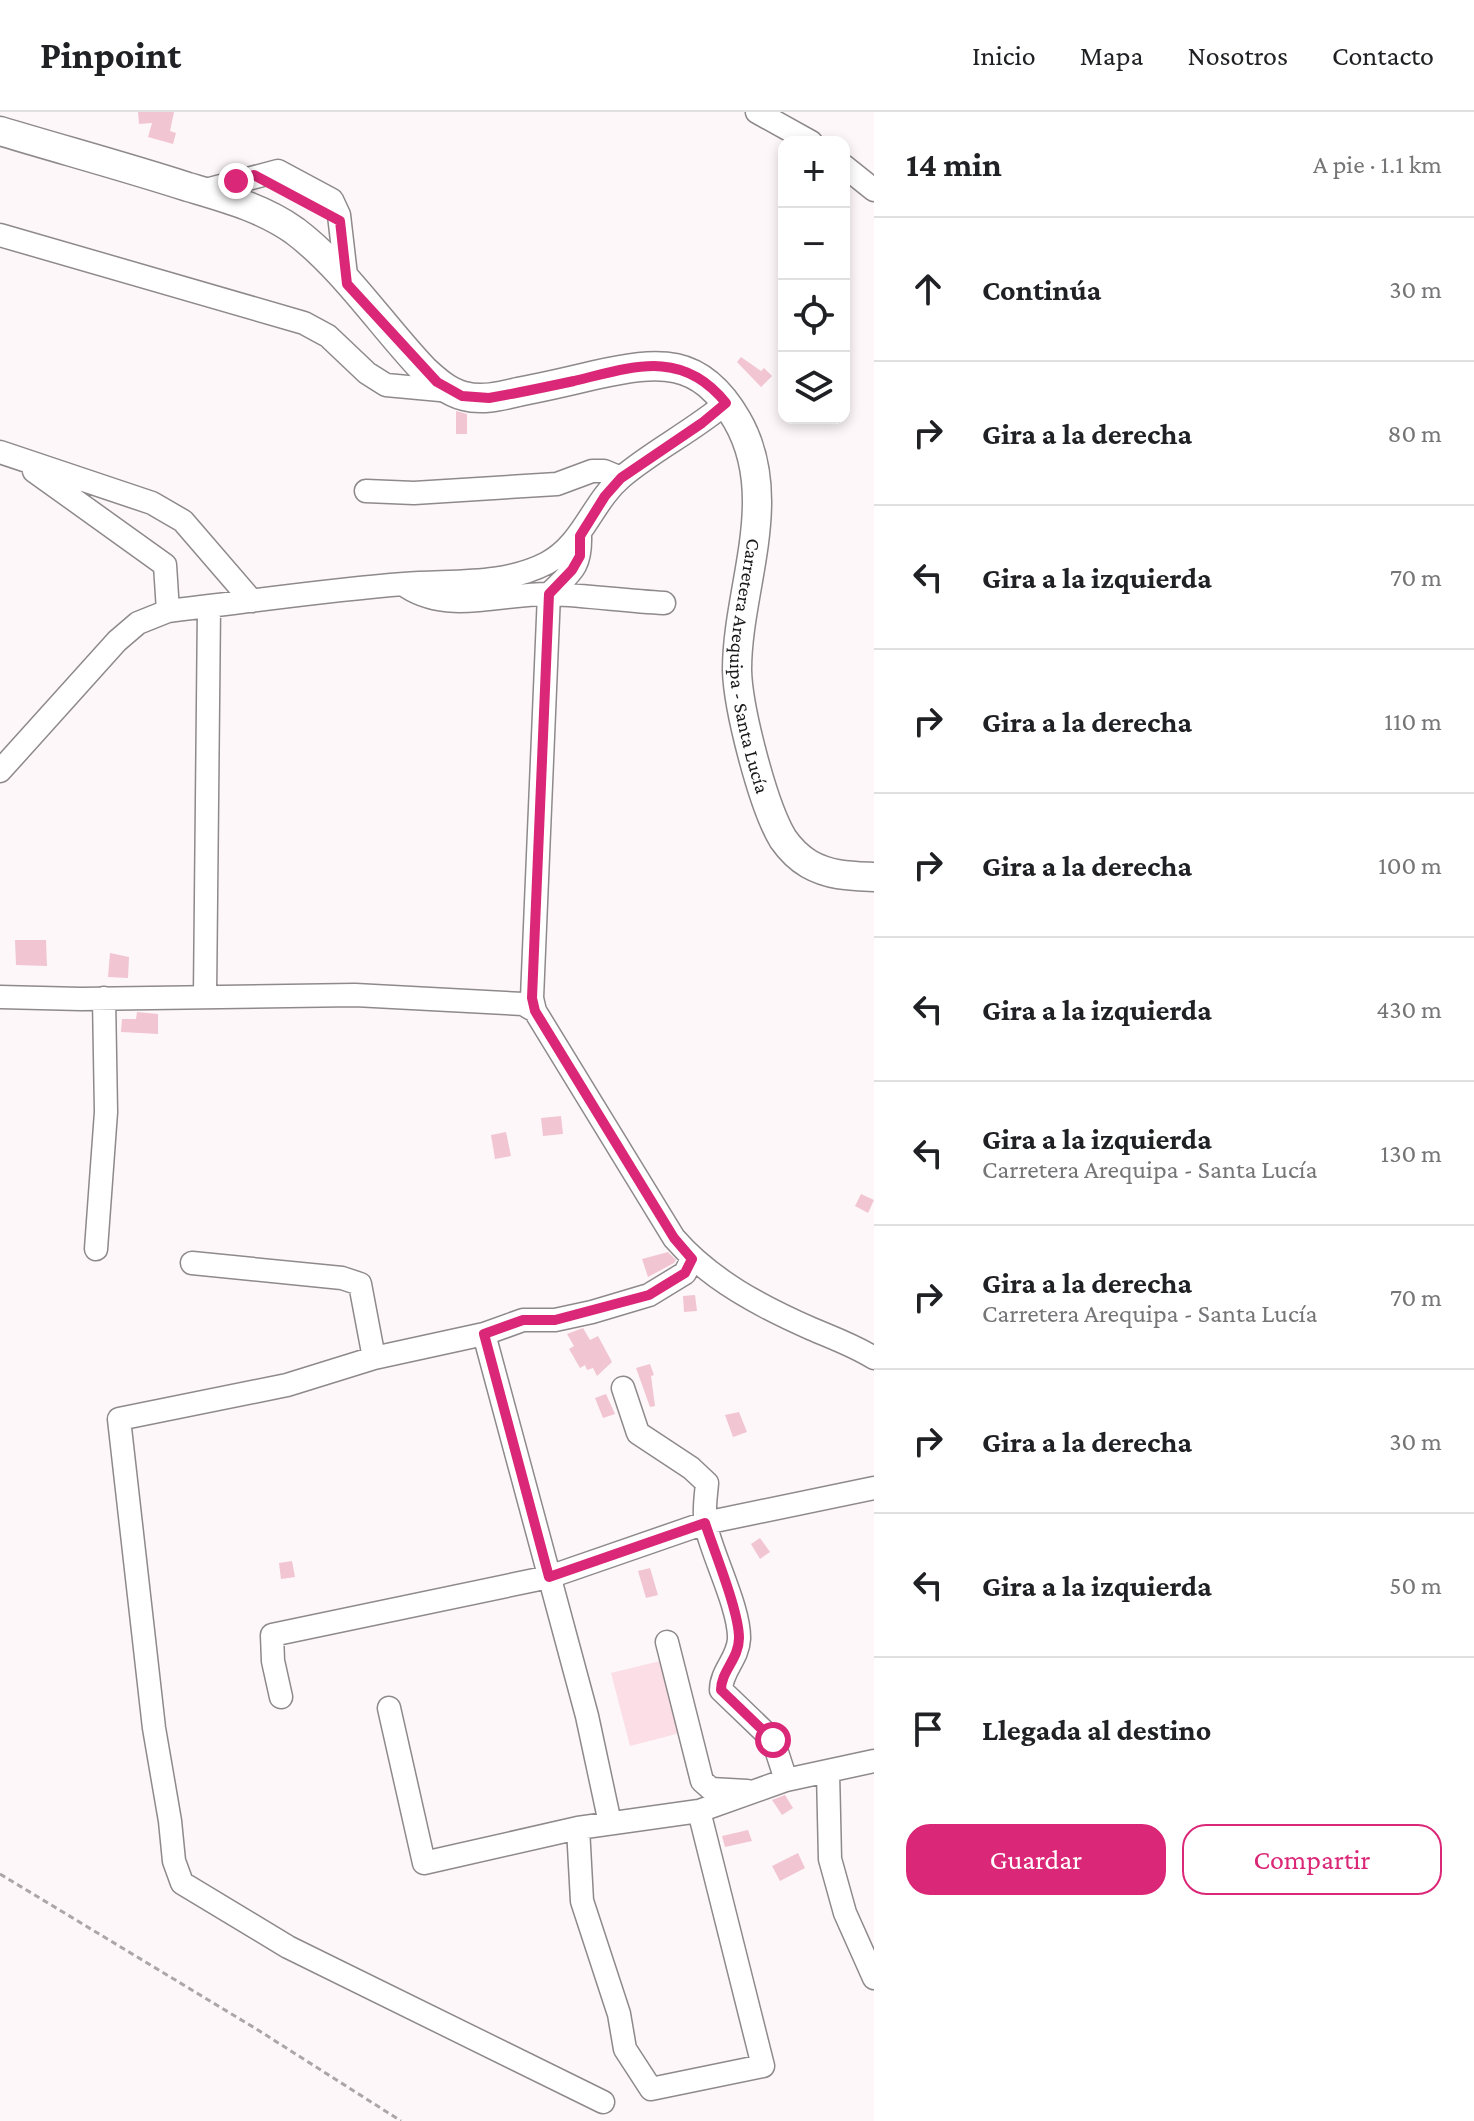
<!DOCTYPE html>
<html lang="es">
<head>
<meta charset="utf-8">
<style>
	body { margin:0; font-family:"Crimson Pro",serif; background:#f2f2f2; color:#202124 }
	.controls { position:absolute; right:24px; top:24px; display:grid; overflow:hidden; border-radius:16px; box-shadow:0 4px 12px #0003 }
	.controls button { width:72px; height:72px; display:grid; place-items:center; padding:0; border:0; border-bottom:2px solid #e0e0e0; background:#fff; color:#202124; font:40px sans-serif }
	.stop { position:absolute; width:24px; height:24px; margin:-18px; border:6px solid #db2777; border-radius:50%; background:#fff }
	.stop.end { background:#db2777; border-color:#fff; box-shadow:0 2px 8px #0008 }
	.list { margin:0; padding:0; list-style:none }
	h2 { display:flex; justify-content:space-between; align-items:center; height:104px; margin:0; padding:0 32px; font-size:34px }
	h2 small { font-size:26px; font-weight:400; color:#757577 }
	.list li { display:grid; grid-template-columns:52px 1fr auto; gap:24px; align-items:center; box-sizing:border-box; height:144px; padding:0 32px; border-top:2px solid #e0e0e0 }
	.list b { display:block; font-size:30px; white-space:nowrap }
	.list p { margin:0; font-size:26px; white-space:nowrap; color:#757577 }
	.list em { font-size:26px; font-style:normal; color:#757577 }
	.actions { display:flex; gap:16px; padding:24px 32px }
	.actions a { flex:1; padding:18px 0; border:2px solid #db2777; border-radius:24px; text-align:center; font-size:28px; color:#db2777 }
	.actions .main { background:#db2777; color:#fff }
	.icon { flex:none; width:44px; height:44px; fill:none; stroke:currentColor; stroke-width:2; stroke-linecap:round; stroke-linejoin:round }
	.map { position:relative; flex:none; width:874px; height:2009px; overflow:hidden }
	header { display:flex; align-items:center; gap:48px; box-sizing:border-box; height:112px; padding:0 40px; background:#fff; border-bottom:2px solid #e0e0e0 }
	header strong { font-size:38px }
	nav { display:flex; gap:44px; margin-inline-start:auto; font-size:28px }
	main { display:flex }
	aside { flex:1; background:#fff }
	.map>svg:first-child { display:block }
	.green { fill:#fbdee6 }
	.building { fill:#f2c5d2 }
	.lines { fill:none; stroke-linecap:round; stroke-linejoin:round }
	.minor-casing { stroke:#8e898b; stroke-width:25 }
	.major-casing { stroke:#8e898b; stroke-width:31 }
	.path { stroke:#aba7a9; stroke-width:3; stroke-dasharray:6 4; stroke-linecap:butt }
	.minor { stroke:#fff; stroke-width:22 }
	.major { stroke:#fff; stroke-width:28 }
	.route { stroke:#db2777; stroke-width:10 }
	.labels { text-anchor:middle; stroke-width:8; stroke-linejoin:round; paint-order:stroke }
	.street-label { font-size:20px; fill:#191718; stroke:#fff }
</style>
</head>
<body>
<header>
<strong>Pinpoint</strong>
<nav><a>Inicio</a><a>Mapa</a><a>Nosotros</a><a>Contacto</a></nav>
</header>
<main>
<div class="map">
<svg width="874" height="2009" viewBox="0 0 874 2009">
	<rect width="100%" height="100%" fill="#fdf7f9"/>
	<path class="green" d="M660 1549 680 1621 630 1634 611 1561Z"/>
	<path class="building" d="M138 0H174L170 19 176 21 173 32 148 25 152 11 139 12Z
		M741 245 761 259 764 256 772 264 761 275 737 250Z
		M456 299 467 302V322H456Z
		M15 828H46L47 854 16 853Z
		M110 841 129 845 128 866 108 865Z
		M137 900 158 902V922L121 920 122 907H136Z
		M561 1004 563 1022 543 1024 541 1006Z
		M506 1020 511 1044 495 1047 491 1023Z
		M861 1082 874 1088 868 1101 855 1094Z
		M668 1140 676 1148 674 1151 648 1165 642 1147Z
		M695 1183 697 1199 684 1200 683 1184Z
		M583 1216 590 1228 598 1224 612 1250 597 1264 593 1256 587 1258 585 1253 580 1256 569 1237 574 1234 567 1222Z
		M650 1252 654 1263 651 1264 655 1294 650 1295 636 1256Z
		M606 1282 615 1302 603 1306 595 1286Z
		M739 1300 747 1320 733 1325 725 1303Z
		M760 1426 770 1440 760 1447 751 1432Z
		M292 1449 295 1465 281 1467 279 1451Z
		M650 1456 658 1483 646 1486 638 1459Z
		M785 1683 793 1696 782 1703 772 1688Z
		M748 1718 752 1729 725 1735 722 1724Z
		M798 1741 805 1756 780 1769 772 1754Z"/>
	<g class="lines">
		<defs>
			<path id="minor" d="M757 0 811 30
				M844 54 874 78
				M202 79 278 59 332 88 339 103 347 172
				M0 123 304 211 328 224 367 261 386 273 451 279
				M0 340 152 391 183 409 252 489
				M34 359 165 453 168 499
				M366 379 414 381 557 372 592 359H604L621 366
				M407 475C451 503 505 480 553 482 590 484 627 489 664 491
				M0 659 117 529 138 511 168 499C247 490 325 478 404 472 451 468 503 474 547 451 583 432 592 390 622 365 654 338 693 319 726 291
				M205 884 209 494
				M0 885 81 887 355 883 523 892 535 899 674 1126C710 1168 762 1195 812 1217 833 1226 855 1234 874 1246
				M535 899 532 886 549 482C571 460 581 456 580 424
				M96 1137 106 1000 104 886
				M192 1151 342 1166 360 1172 374 1246
				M484 1222 587 1604 610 1711
				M623 1276 638 1321 691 1356 707 1371C706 1384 703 1401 706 1414 713 1445 740 1497 739 1527 738 1547 721 1559 721 1578L773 1628 786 1668
				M667 1530 702 1669 711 1677 747 1679
				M281 1585 273 1549 272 1523 549 1465 705 1411 874 1376
				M389 1596 424 1751 578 1716 699 1699 786 1668 874 1649
				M828 1660 830 1747 845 1801 874 1866
				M578 1716 582 1789 619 1902 625 1937 651 1977 763 1954 699 1699
				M603 1990 288 1835 182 1771 174 1749 170 1709 154 1616 119 1307 287 1273 374 1246 484 1222 523 1208H555L592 1200 649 1183 685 1161 692 1147"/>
			<g id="major">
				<path id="s1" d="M0 19C63 38 126 55 188 75 225 86 263 96 295 119 344 156 382 214 424 258 436 269 448 280 464 284 482 289 501 284 518 280 544 275 570 269 595 263 659 249 700 244 737 308 782 386 737 476 737 558 738 597 763 694 783 727 790 737 799 746 809 752 830 764 851 764 874 765"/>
			</g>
		</defs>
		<use href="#minor" class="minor-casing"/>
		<use href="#major" class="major-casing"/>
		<path class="path" d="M0 1762 258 1918 401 2009"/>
		<use href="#minor" class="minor"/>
		<use href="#major" class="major"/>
	</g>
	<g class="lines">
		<path class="route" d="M236 69 254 63 340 109 347 172 437 270 462 284 489 286C518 281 546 275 574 269 632 255 682 236 726 291L702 311 621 366 605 384 580 424V444L572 458 549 482 532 886 535 899 674 1126 692 1147 685 1161 649 1183 555 1208H523L484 1222 549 1465 705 1411C714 1439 739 1499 739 1526 739 1547 721 1559 721 1578L773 1628"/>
	</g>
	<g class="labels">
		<g class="street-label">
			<text dy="7" stroke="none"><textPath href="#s1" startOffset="1100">Carretera Arequipa - Santa Lucía</textPath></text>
		</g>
	</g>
</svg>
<div class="controls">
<button>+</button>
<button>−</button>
<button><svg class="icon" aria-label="locate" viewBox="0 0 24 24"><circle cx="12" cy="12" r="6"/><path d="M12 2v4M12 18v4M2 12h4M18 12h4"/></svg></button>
<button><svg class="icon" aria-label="layers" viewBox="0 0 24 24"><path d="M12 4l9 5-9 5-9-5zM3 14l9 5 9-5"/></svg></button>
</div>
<div class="stop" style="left:773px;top:1628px"></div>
<div class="stop end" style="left:236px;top:69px"></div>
</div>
<aside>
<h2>14 min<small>A pie · 1.1 km</small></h2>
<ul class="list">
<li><svg class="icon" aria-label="ahead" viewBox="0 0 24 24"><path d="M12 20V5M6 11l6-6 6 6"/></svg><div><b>Continúa</b></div><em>30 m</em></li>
<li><svg class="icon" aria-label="right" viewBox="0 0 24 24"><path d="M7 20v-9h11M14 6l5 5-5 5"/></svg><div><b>Gira a la derecha</b></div><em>80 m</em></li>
<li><svg class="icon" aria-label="left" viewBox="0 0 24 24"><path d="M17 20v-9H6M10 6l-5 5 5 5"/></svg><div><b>Gira a la izquierda</b></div><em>70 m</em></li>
<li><svg class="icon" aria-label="right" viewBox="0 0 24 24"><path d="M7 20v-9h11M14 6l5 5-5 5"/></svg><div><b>Gira a la derecha</b></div><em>110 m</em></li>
<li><svg class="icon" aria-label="right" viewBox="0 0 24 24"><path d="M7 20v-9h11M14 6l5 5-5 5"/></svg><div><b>Gira a la derecha</b></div><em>100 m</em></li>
<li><svg class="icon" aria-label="left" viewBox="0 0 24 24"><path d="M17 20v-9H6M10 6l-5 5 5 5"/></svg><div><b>Gira a la izquierda</b></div><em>430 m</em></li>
<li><svg class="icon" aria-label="left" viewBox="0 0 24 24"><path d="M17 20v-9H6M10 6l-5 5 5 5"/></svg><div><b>Gira a la izquierda</b><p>Carretera Arequipa - Santa Lucía</p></div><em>130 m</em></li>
<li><svg class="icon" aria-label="right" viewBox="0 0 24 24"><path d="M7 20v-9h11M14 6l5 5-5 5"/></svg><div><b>Gira a la derecha</b><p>Carretera Arequipa - Santa Lucía</p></div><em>70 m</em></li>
<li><svg class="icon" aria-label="right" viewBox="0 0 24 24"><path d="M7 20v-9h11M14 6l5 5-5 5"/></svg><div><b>Gira a la derecha</b></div><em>30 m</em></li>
<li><svg class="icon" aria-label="left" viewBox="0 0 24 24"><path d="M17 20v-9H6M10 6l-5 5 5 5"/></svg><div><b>Gira a la izquierda</b></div><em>50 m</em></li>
<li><svg class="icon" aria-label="arrive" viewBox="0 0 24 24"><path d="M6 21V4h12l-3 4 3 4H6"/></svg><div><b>Llegada al destino</b></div></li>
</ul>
<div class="actions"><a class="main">Guardar</a><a>Compartir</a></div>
</aside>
</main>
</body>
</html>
